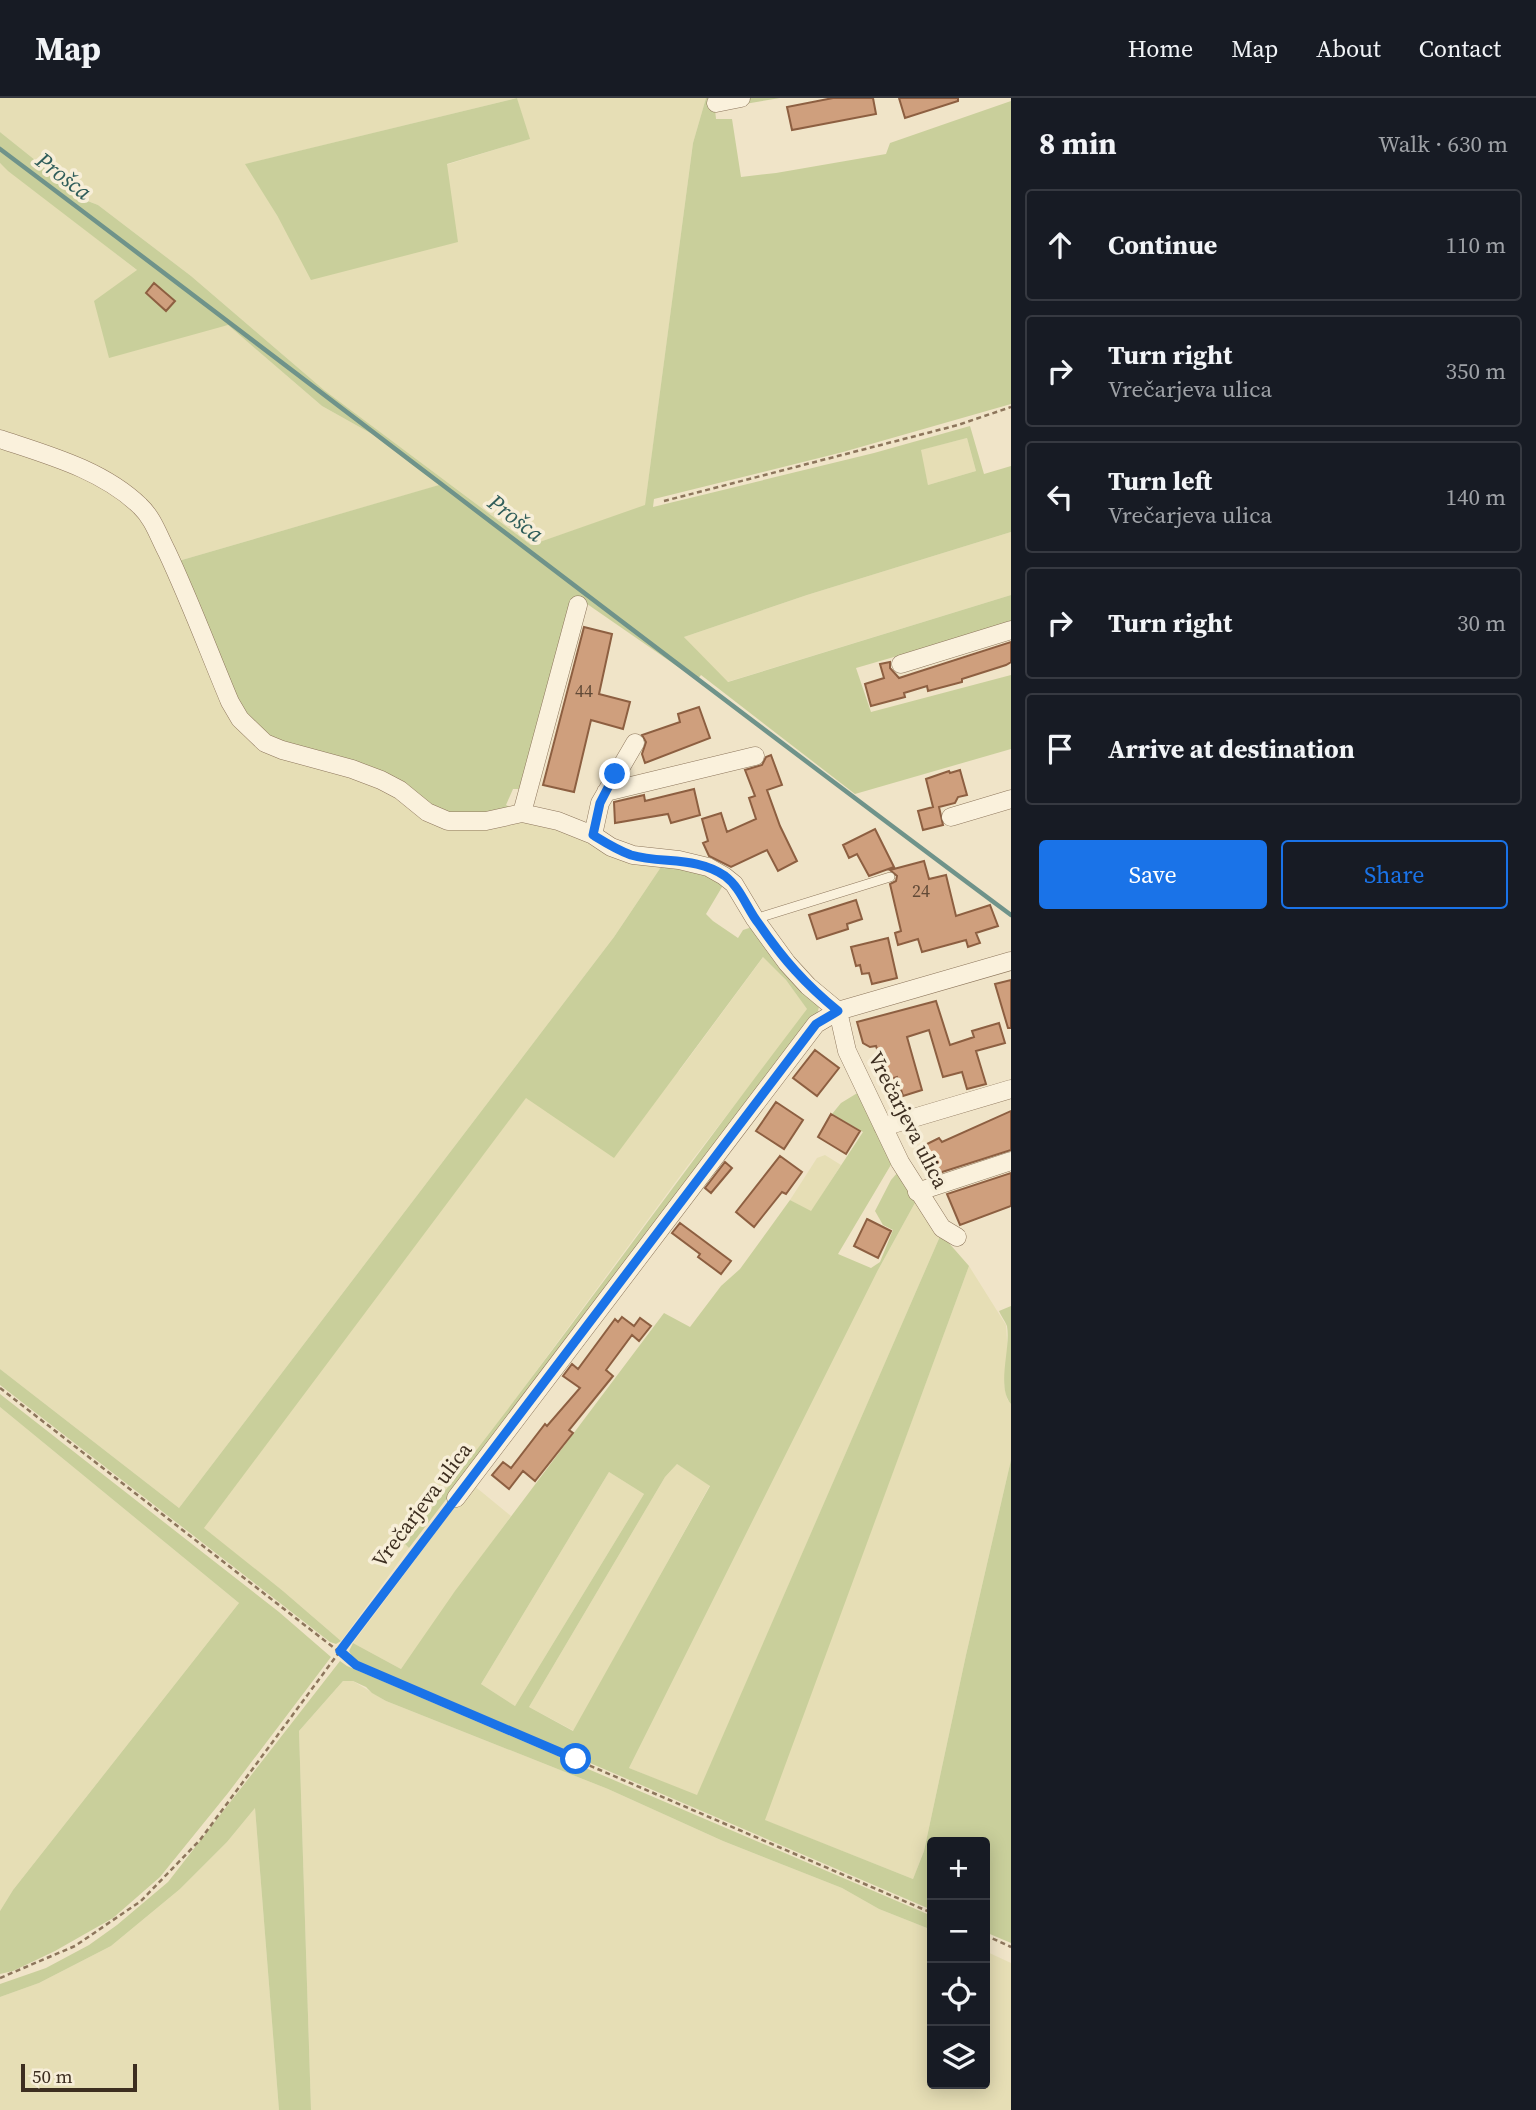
<!DOCTYPE html>
<html lang="en">
<head>
<meta charset="utf-8">
<style>
	body { margin:0; font-family:"Source Serif 4",serif; background:#20242c; color:#f1f3f6 }
	.controls { position:absolute; right:21px; bottom:21px; display:grid; overflow:hidden; border-radius:7px; box-shadow:0 4px 18px #0003 }
	.controls button { width:63px; height:63px; display:grid; place-items:center; padding:0; border:0; border-bottom:2px solid #363941; background:#171b24; color:#f1f3f6; font:35px sans-serif }
	.scale { position:absolute; left:21px; bottom:18px; width:116px; box-sizing:border-box; padding-left:7px; border:4px solid #3d2e20; border-top:0; font-size:19px; line-height:24px; white-space:nowrap; color:#3d2e20; -webkit-text-stroke:5px #f7eed8; paint-order:stroke }
	.stop { position:absolute; width:21px; height:21px; margin:-16px; border:5px solid #1a73e8; border-radius:50%; background:#fff }
	.stop.end { background:#1a73e8; border-color:#fff; box-shadow:0 2px 7px #0008 }
	.list { margin:0; padding:0; list-style:none }
	h2 { display:flex; justify-content:space-between; align-items:center; height:91px; margin:0; padding:0 28px; font-size:30px }
	h2 small { font-size:23px; font-weight:400; color:#9ea1a6 }
	.list li { display:grid; grid-template-columns:46px 1fr auto; gap:21px; align-items:center; box-sizing:border-box; height:112px; margin:0 14px 14px; padding:0 14px; border:2px solid #363941; border-radius:7px }
	.list b { display:block; font-size:26px; white-space:nowrap }
	.list p { margin:0; font-size:23px; white-space:nowrap; color:#9ea1a6 }
	.list em { font-size:23px; font-style:normal; color:#9ea1a6 }
	.actions { display:flex; gap:14px; padding:21px 28px }
	.actions a { flex:1; padding:16px 0; border:2px solid #1a73e8; border-radius:7px; text-align:center; font-size:24px; color:#1a73e8 }
	.actions .main { background:#1a73e8; color:#fff }
	.icon { flex:none; width:38px; height:38px; fill:none; stroke:currentColor; stroke-width:2; stroke-linecap:round; stroke-linejoin:round }
	.map { position:relative; flex:none; width:1011px; height:2012px; overflow:hidden }
	header { display:flex; align-items:center; gap:42px; box-sizing:border-box; height:98px; padding:0 35px; background:#171b24; border-bottom:2px solid #363941 }
	header strong { font-size:33px }
	nav { display:flex; gap:38px; margin-inline-start:auto; font-size:24px }
	main { display:flex }
	aside { flex:1; background:#171b24 }
	.map>svg:first-child { display:block }
	.farmland { fill:#e6deb5; fill-rule:evenodd }
	.green { fill:#c9cf9b; fill-rule:evenodd }
	.lines { fill:none; stroke-linecap:round; stroke-linejoin:round }
	.stream { stroke:#6f938a; stroke-width:4.5 }
	.building { fill:#cf9f7d; stroke:#8d5f41; stroke-width:2 }
	.service-casing { stroke:#8d765c; stroke-width:10 }
	.minor-casing { stroke:#8d765c; stroke-width:19 }
	.path { stroke:#8d765c; stroke-width:2.5; stroke-dasharray:5 3.5; stroke-linecap:butt }
	.service { stroke:#faf1dc; stroke-width:9 }
	.minor { stroke:#faf1dc; stroke-width:18 }
	.route { stroke:#1a73e8; stroke-width:9 }
	.labels { text-anchor:middle; stroke-width:7; stroke-linejoin:round; paint-order:stroke }
	.number-label { font-size:18px; fill:#624a37 }
	.street-label { font-size:21px; fill:#3d2e20; stroke:#f7eed8 }
	.water-label { font-size:23px; font-style:italic; fill:#2f5d5a; stroke:#f7eed8 }
</style>
</head>
<body>
<header>
<strong>Map</strong>
<nav><a>Home</a><a>Map</a><a>About</a><a>Contact</a></nav>
</header>
<main>
<div class="map">
<svg width="1011" height="2012" viewBox="0 0 1011 2012">
	<rect width="100%" height="100%" fill="#f0e4c8"/>
	<path class="farmland" d="M0 0H706L693 45 645 408 531 447 324 292 191 178 98 107 85 102 0 34ZM517 0 529 41 278 119 246 66Z
		M0 65 138 173 217 229 228 227 322 308 372 336 440 387 175 464 140 402 0 338Z
		M967 340 976 373 928 387 920 352Z
		M0 345 85 376 141 413 181 497 523 720 663 766 614 839 179 1410 0 1271Z
		M1011 434V497L727 584 684 539 807 497Z
		M764 858 786 882 808 912 686 1070 483 1345 404 1445 409 1450 341 1543 283 1493 203 1430 526 999 679 973Z
		M825 1057 841 1067 811 1114 790 1102 817 1060Z
		M916 1103 941 1136 697 1698 629 1670 878 1172Z
		M969 1168 1006 1227 1008 1257 1004 1287 1007 1301 1011 1306V1362L966 1557 924 1753 913 1781 764 1722Z
		M0 1309 239 1505 13 1792 0 1813Z
		M677 1366 710 1387 574 1633 529 1609 665 1379Z
		M609 1374 644 1396 515 1608 481 1586Z
		M472 1386 511 1418 401 1571 353 1545Z
		M343 1583H353L386 1603 608 1691 723 1743 842 1790 879 1811 932 1832V1986H985V1853L1011 1865V2012H311L299 1633Z
		M255 1710 279 2012H0V1899L39 1885 111 1848 180 1791 227 1744Z"/>
	<path class="green" d="M517 0 530 41 447 66 458 144 311 182 278 119 245 66Z
		M706 0H780L715 11 716 21H732L741 79 776 75 886 56 890 45 1011 3V306L843 354 654 401 653 409 874 355 970 328 984 376 1011 368V434L807 497 684 539 728 584 1011 497V525L856 570 871 614 1011 577V651L855 696 701 577 697 582 577 499 524 691H513L506 707 513 711 457 721 283 649 246 622 175 464 439 387 372 336 322 308 228 227 109 260 94 203 137 172 8 73 0 65V34L85 102 98 107 191 178 324 292 531 447 645 407 693 45ZM967 340 976 373 928 387 921 352Z
		M663 766 689 769 723 783 722 789 706 816 713 823 738 840 743 832 752 829 816 905 819 909 817 917 409 1450 404 1445C543 1270 672 1088 807 911L786 882 763 859 614 1060 526 1000 204 1430 283 1493 341 1543 336 1546 330 1544 0 1287V1271L179 1410 614 839Z
		M859 994 892 1065 838 1156 871 1170 880 1164 893 1132 883 1127 875 1113 891 1082 898 1074 916 1103 878 1172 629 1670 697 1697 941 1136 969 1168 765 1722 913 1781 924 1753 966 1557 1011 1362V1845L985 1834V1744H932V1812L355 1564 349 1553 353 1545 401 1571 455 1493 664 1215 690 1229 721 1188 740 1171 790 1102 811 1113 863 1034 832 1016 841 1005ZM677 1366 710 1388 573 1633 529 1609 665 1379ZM609 1374 644 1396 515 1608 481 1586Z
		M1011 1208V1306C996 1289 1011 1251 1007 1228 1005 1223 1001 1218 999 1213Z
		M0 1296 279 1514 331 1559 228 1695 160 1779 113 1820 55 1853 13 1873 0 1876V1813L13 1792 239 1505 0 1309Z
		M340 1563 347 1568 932 1818V1832L879 1811 842 1790 723 1743 608 1691 386 1603 372 1595 366 1589 353 1583H343L299 1633 311 2012H279L255 1710 227 1744 180 1791 111 1848 39 1885 0 1899V1886L46 1870 89 1847 117 1827 168 1784Z"/>
	<g class="lines">
		<path class="stream" d="M0 51C338 305 672 565 1011 817"/>
	</g>
	<path class="building" d="M833 0H873L876 16 792 32 787 9Z
		M899 0H958V3L905 20Z
		M154 185 175 203 166 213 146 195Z
		M584 529 612 536 599 596 630 604 623 631 591 622 574 694 543 687Z
		M1011 544V564L1006 567 962 581V584L928 593 927 588 904 595 905 599 871 608 865 586 884 580 880 566 890 564V570L899 580Z
		M699 609 710 640 645 665 642 656 646 644 642 637 680 624 678 616Z
		M771 657 782 687 767 692 780 728 797 763 778 773 767 752 731 769 709 758 703 745 708 743 702 721 721 715 727 734 756 721 749 700 755 698 745 672 762 667 766 659Z
		M960 672 967 697 958 699 955 705 939 709 943 727 923 732 918 713 933 709 926 681 949 673 950 675Z
		M694 691 700 717 671 725 668 716 615 725 614 704 644 697 645 703Z
		M875 731 894 769 869 778 857 756 849 760 843 747Z
		M924 763 929 781 946 777 956 818 990 807 998 828 976 835 980 845 968 849 966 842 922 854 918 841 898 847 895 835 901 833 890 786 896 783 897 778 890 772Z
		M856 802 862 821 847 826 848 831 817 841 809 817Z
		M888 840 897 880 872 886 869 875 862 876 860 867 856 868 851 849Z
		M1011 882V930H1008L995 886Z
		M936 903 950 947 974 939 972 933 999 925 1005 945 976 953 986 986 967 991 962 974 943 979 929 932 907 939 922 992 903 998 897 979 887 982 876 948 870 949 863 945 857 924Z
		M815 952 839 970 817 998 793 980Z
		M776 1004 803 1022 784 1051 756 1033Z
		M1011 1013V1052L939 1075 925 1047 939 1040 942 1044Z
		M831 1016 860 1033 846 1056 818 1039Z
		M780 1058 802 1074 786 1096 782 1094 754 1129 736 1114Z
		M725 1064 732 1070 711 1095 705 1090Z
		M1011 1075V1108L960 1127 947 1096Z
		M867 1121 891 1133 878 1160 854 1148Z
		M680 1125 731 1163 721 1176 698 1159 700 1156 672 1135Z
		M622 1219 634 1228 640 1220 651 1228 639 1243 632 1237 606 1272 613 1278 569 1332 573 1335 535 1383 523 1373 509 1391 492 1377 503 1364 511 1370 545 1326 547 1328 580 1290 563 1278 572 1266 578 1271 615 1221 618 1224Z"/>
	<g class="lines">
		<defs>
			<path id="service" d="M755 821 890 779"/>
			<path id="minor" d="M716 5 741 0
				M0 341C48 357 103 372 140 408 153 420 159 439 167 454 190 503 209 554 230 604L240 621 265 645 282 652 352 671 381 682 400 692 427 714 448 723H486L522 715 558 723 593 737 611 749 633 757 679 762 708 769 724 778 734 786 755 821 787 865 808 888 838 913 847 953 900 1064 942 1130 957 1139
				M901 566 1011 532
				M606 694 755 658
				M522 715 578 507
				M951 719 1011 701
				M593 737 600 705 635 645
				M883 1029 1011 991
				M917 1094 1011 1063
				M456 1400 816 926 838 913 1011 863"/>
		</defs>
		<use href="#service" class="service-casing"/>
		<use href="#minor" class="minor-casing"/>
		<path class="path" d="M664 403 958 327 1011 309
			M0 1290 356 1567 932 1815
			M985 1837 1011 1849
			M0 1880 75 1848 141 1803 200 1742 340 1553 446 1414"/>
		<use href="#service" class="service"/>
		<use href="#minor" class="minor"/>
	</g>
	<g class="lines">
		<path class="route" d="M576 1661 356 1567 340 1553 816 926 838 913C805 886 783 861 759 826 747 811 741 790 725 778 696 758 663 766 631 757 617 752 606 745 593 737L600 705 615 676"/>
	</g>
	<g class="labels">
		<g class="number-label">
			<text x="584" y="599">44</text>
			<text x="921" y="799">24</text>
		</g>
		<g class="street-label">
			<text transform="translate(908 1022) rotate(63)" y="7">Vrečarjeva ulica</text>
			<text transform="translate(422 1407) rotate(-53)" y="7">Vrečarjeva ulica</text>
		</g>
		<g class="water-label">
			<text transform="translate(64 78) rotate(37)" y="8">Prošca</text>
			<text transform="translate(516 420) rotate(37)" y="8">Prošca</text>
		</g>
	</g>
</svg>
<div class="controls">
<button>+</button>
<button>−</button>
<button><svg class="icon" aria-label="locate" viewBox="0 0 24 24"><circle cx="12" cy="12" r="6"/><path d="M12 2v4M12 18v4M2 12h4M18 12h4"/></svg></button>
<button><svg class="icon" aria-label="layers" viewBox="0 0 24 24"><path d="M12 4l9 5-9 5-9-5zM3 14l9 5 9-5"/></svg></button>
</div>
<div class="scale">50 m</div>
<div class="stop" style="left:576px;top:1661px"></div>
<div class="stop end" style="left:615px;top:676px"></div>
</div>
<aside>
<h2>8 min<small>Walk · 630 m</small></h2>
<ul class="list">
<li><svg class="icon" aria-label="ahead" viewBox="0 0 24 24"><path d="M12 20V5M6 11l6-6 6 6"/></svg><div><b>Continue</b></div><em>110 m</em></li>
<li><svg class="icon" aria-label="right" viewBox="0 0 24 24"><path d="M7 20v-9h11M14 6l5 5-5 5"/></svg><div><b>Turn right</b><p>Vrečarjeva ulica</p></div><em>350 m</em></li>
<li><svg class="icon" aria-label="left" viewBox="0 0 24 24"><path d="M17 20v-9H6M10 6l-5 5 5 5"/></svg><div><b>Turn left</b><p>Vrečarjeva ulica</p></div><em>140 m</em></li>
<li><svg class="icon" aria-label="right" viewBox="0 0 24 24"><path d="M7 20v-9h11M14 6l5 5-5 5"/></svg><div><b>Turn right</b></div><em>30 m</em></li>
<li><svg class="icon" aria-label="arrive" viewBox="0 0 24 24"><path d="M6 21V4h12l-3 4 3 4H6"/></svg><div><b>Arrive at destination</b></div></li>
</ul>
<div class="actions"><a class="main">Save</a><a>Share</a></div>
</aside>
</main>
</body>
</html>
